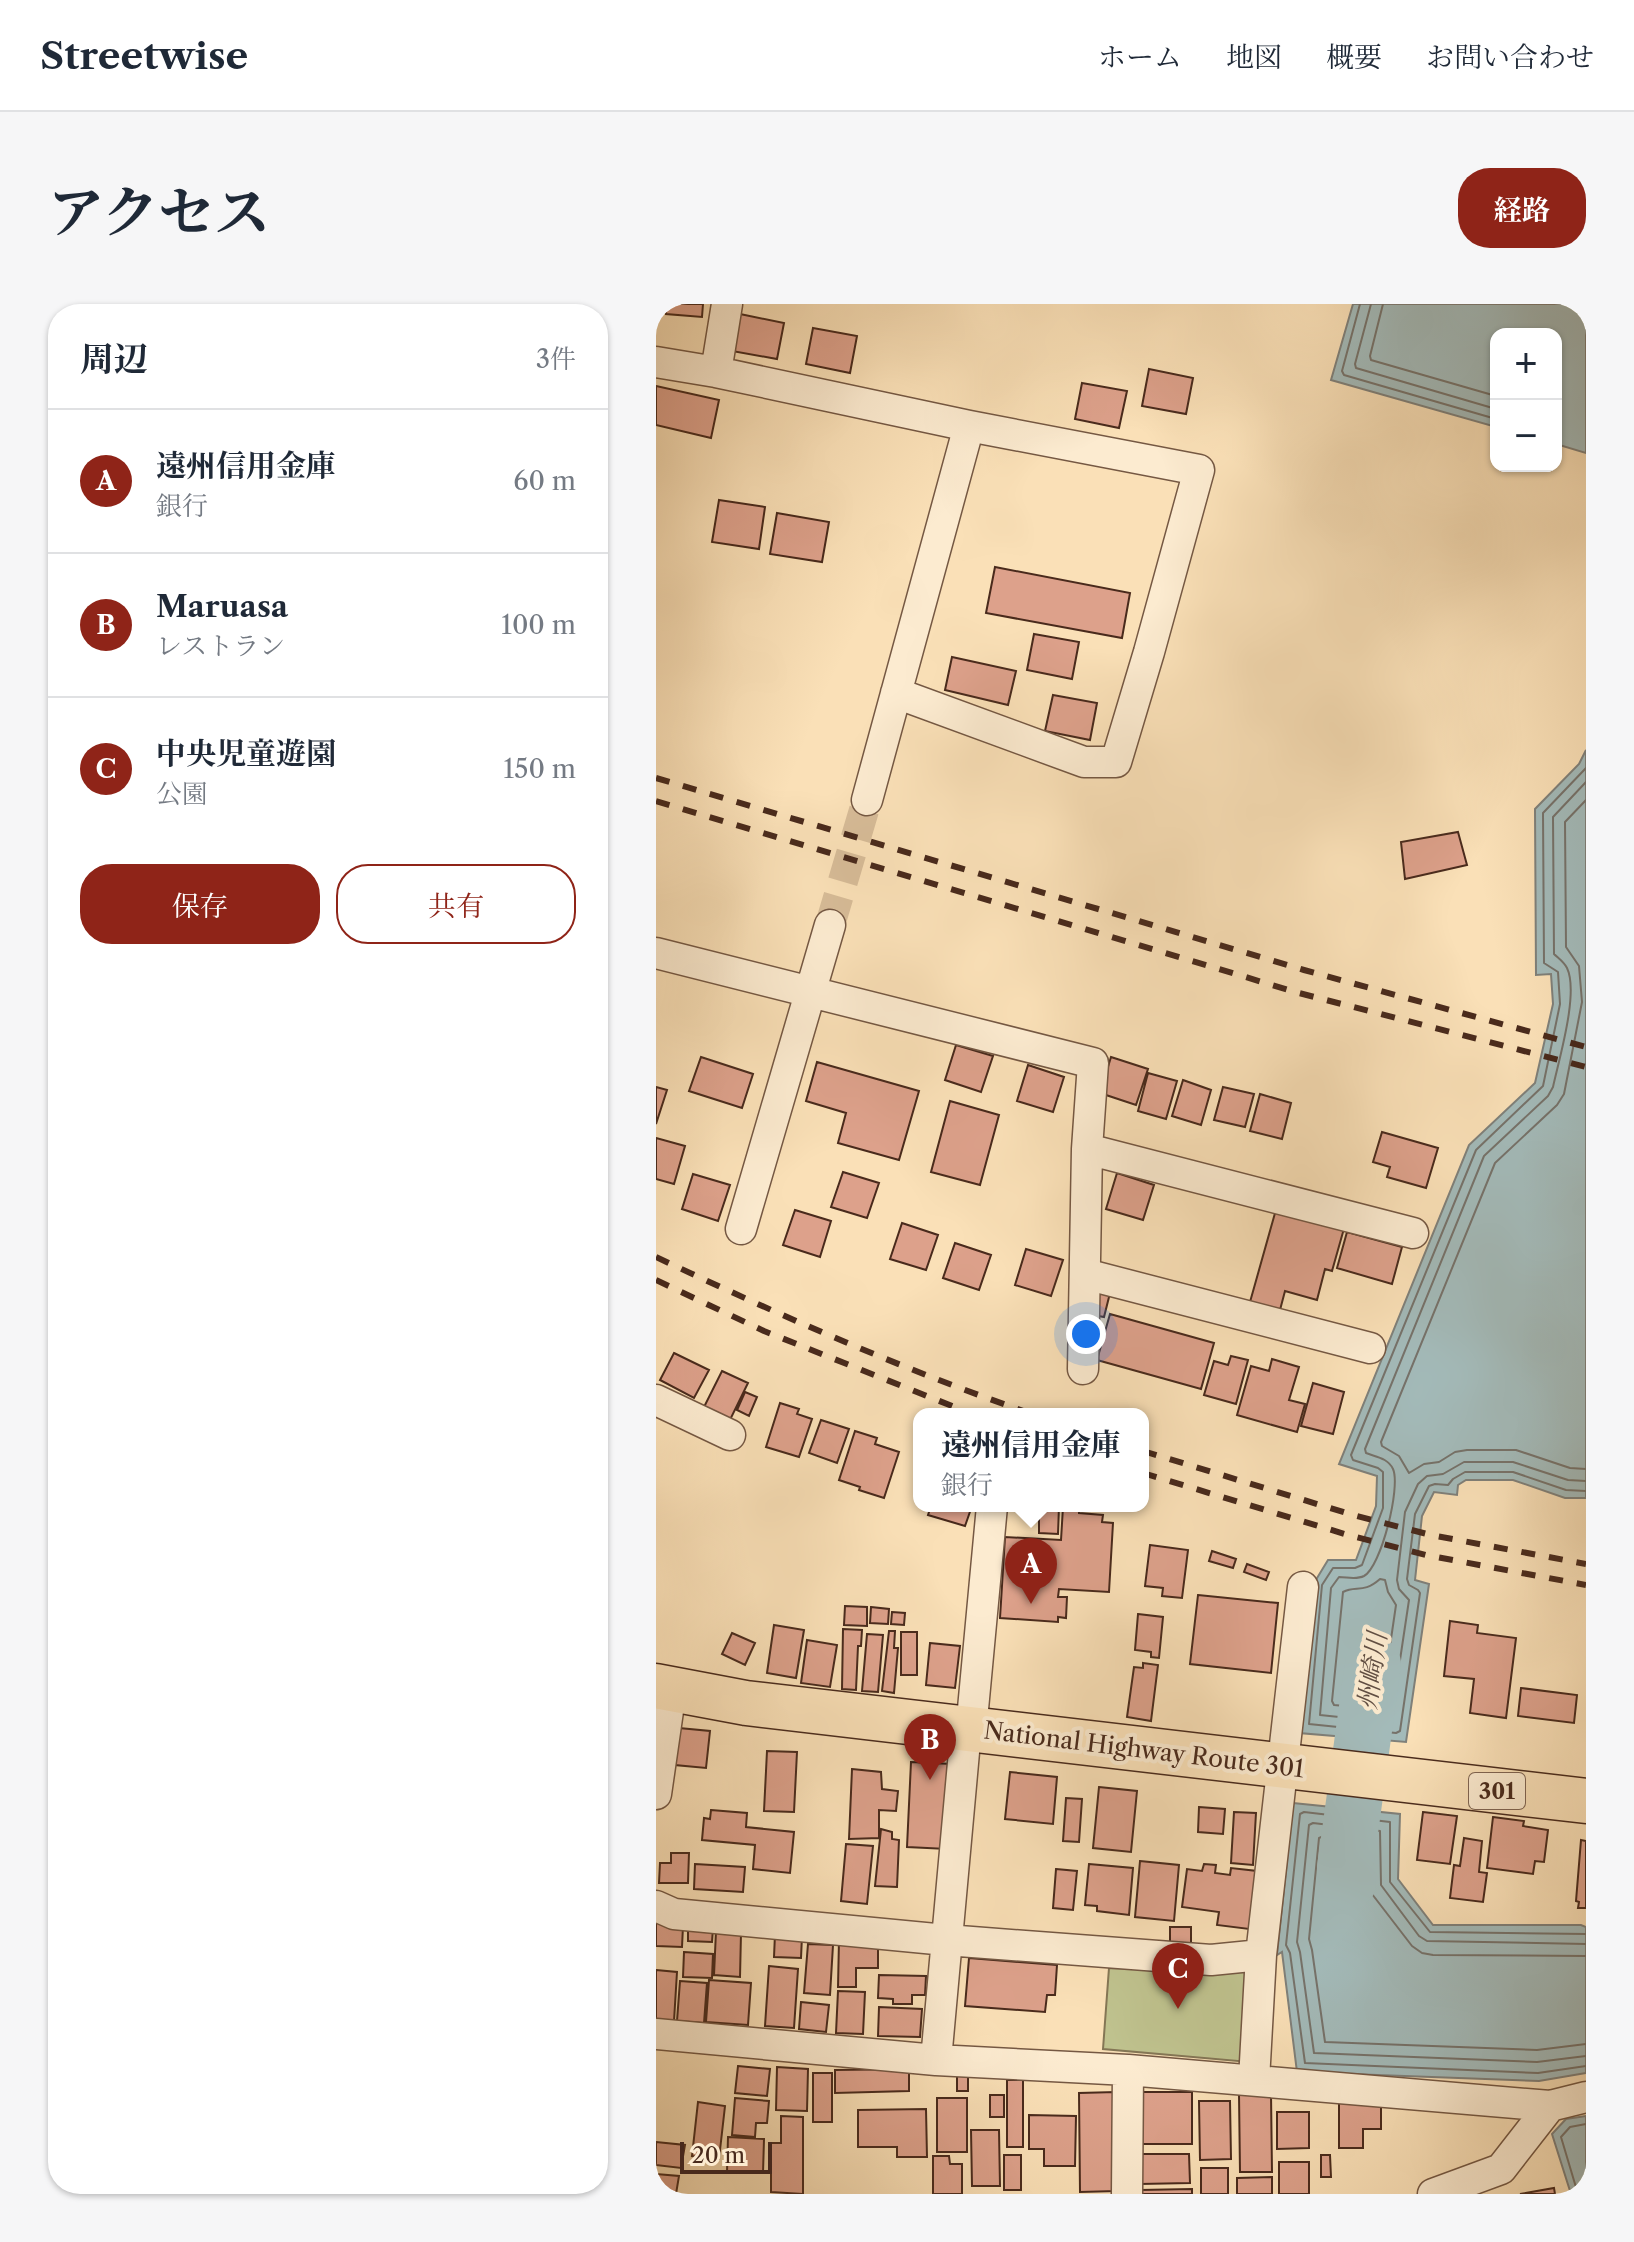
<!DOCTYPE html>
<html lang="ja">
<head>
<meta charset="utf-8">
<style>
	body { margin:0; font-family:"Libre Caslon Text","Noto Serif JP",serif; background:#f6f6f7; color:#1f2937 }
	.controls { position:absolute; right:24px; top:24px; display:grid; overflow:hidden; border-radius:16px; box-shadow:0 2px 6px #0004 }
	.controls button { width:72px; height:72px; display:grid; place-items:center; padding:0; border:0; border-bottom:2px solid #e0e1e3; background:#fff; color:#1f2937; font:40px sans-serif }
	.scale { position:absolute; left:24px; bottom:20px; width:92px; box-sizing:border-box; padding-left:8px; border:4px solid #492a1c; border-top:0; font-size:22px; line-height:28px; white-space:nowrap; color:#492a1c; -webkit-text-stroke:6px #fcebd0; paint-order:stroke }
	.you { position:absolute; left:430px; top:1030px; width:28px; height:28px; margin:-20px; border:6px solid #fff; border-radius:50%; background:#1a73e8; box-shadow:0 0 0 12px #1a73e833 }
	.badge { display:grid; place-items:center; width:52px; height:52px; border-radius:50%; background:#8f2418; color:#fff; font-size:26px; font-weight:700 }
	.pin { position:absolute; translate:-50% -66px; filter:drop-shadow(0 2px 4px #0008) }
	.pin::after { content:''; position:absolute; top:42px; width:28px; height:24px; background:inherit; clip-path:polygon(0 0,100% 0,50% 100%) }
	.popup { position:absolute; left:257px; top:1104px; width:236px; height:104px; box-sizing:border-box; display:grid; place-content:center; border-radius:16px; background:#fff; filter:drop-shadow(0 2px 6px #0005); font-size:26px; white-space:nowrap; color:#747a83 }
	.popup b { font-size:30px; color:#1f2937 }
	.popup::after { content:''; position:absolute; left:50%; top:100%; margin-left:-16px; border:16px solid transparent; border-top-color:#fff }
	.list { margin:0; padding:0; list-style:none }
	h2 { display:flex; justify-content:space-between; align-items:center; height:104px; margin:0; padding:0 32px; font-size:34px }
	h2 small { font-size:26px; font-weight:400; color:#747a83 }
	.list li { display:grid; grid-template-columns:52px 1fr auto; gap:24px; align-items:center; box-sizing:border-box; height:144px; padding:0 32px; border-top:2px solid #e0e1e3 }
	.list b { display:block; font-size:30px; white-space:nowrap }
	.list p { margin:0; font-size:26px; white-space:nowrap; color:#747a83 }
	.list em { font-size:26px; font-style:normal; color:#747a83 }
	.actions { display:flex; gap:16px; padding:24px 32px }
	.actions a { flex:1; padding:18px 0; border:2px solid #8f2418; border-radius:32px; text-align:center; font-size:28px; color:#8f2418 }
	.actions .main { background:#8f2418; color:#fff }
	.map { position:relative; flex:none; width:930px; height:1890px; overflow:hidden; border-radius:32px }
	header { display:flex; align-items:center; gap:48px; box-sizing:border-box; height:112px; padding:0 40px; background:#fff; border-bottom:2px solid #e0e1e3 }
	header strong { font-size:38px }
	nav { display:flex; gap:44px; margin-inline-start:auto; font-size:28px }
	.intro { display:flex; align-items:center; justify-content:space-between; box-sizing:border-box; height:192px; padding:0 48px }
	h1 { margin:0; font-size:56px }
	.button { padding:20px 36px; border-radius:32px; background:#8f2418; color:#fff; font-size:28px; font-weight:700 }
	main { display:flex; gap:48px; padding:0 48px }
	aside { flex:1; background:#fff; border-radius:32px; box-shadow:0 2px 6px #0004 }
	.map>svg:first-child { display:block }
	.green { fill:#bfc28e; stroke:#847655; stroke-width:2 }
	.water { fill:#a3bab9; stroke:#7f807a; stroke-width:2 }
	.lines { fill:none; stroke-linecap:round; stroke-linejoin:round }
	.shore { stroke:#76726a; stroke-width:2 }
	.river { stroke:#a3bab9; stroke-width:56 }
	.building { fill:#dda18b; stroke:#492a1c; stroke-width:2 }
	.minor-tunnel { stroke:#d7bc98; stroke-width:30; stroke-dasharray:30 15; stroke-linecap:butt }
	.minor-casing { stroke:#755843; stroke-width:33 }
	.highway-casing { stroke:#492a1c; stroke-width:47 }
	.minor { stroke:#fcebd0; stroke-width:30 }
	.highway { stroke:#fae0b7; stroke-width:44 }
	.rail { stroke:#492a1c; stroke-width:6; stroke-dasharray:14 14; stroke-linecap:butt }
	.labels { text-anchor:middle; stroke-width:8; stroke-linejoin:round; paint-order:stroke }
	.shield { fill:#fcebd0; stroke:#7f6452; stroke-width:2 }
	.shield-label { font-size:22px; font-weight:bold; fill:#492a1c }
	.street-label { font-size:24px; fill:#492a1c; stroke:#fcebd0 }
	.water-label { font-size:26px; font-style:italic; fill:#604e43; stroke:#fcebd0 }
</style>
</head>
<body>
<header>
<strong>Streetwise</strong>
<nav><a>ホーム</a><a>地図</a><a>概要</a><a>お問い合わせ</a></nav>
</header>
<div class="intro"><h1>アクセス</h1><a class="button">経路</a></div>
<main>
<aside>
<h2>周辺<small>3件</small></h2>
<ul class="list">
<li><span class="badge">A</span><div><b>遠州信用金庫</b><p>銀行</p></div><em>60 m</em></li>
<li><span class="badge">B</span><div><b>Maruasa</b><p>レストラン</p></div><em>100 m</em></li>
<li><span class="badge">C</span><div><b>中央児童遊園</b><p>公園</p></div><em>150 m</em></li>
</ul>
<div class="actions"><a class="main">保存</a><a>共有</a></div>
</aside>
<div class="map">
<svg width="930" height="1890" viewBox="0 0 930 1890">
	<rect width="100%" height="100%" fill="#fae0b7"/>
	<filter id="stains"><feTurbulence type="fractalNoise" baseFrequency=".0025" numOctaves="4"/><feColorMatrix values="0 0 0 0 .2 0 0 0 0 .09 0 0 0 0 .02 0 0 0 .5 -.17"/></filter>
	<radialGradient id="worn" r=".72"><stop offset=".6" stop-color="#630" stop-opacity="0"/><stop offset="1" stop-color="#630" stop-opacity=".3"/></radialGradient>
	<path class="green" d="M453 1664 594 1665 593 1758 447 1745Z"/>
	<path class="water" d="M697 0H930V149L900 140V30H840V123L675 76Z
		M930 446V1194H909L857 1176H810L802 1181 801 1191 778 1188 766 1212 759 1276 773 1280 750 1438 643 1429 658 1279 672 1256H700L720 1202 721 1172 683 1160 813 841 879 779 897 700 895 670 880 671 879 505 923 460Z
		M637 1499 744 1510 742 1575 777 1621H925L930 1623V1769L883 1777 641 1768 626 1648 621 1651Z
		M930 1812V1890H915L896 1830 910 1815Z"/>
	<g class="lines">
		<path class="shore" d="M704 0 686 67 688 71 840 115
			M715 0 699 60 700 64 840 105
			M727 0 714 52 715 56 840 92
			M930 464 887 509 888 659 902 668 904 700 887 782 820 846 695 1151 697 1156 722 1164 727 1168V1204L706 1261 699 1264H677L666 1281 653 1420 740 1429 744 1427 764 1289 762 1286 753 1281 751 1275 759 1210 773 1182 779 1180 792 1181 797 1175 809 1168H857L910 1186 930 1187
			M930 478 897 513 898 650C902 654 908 658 911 664 923 689 903 755 897 783L892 792 828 852 709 1145 710 1149C720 1153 732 1154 737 1165 745 1183 725 1263 708 1272 700 1276 691 1273 683 1273L675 1284 664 1411 731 1418 735 1416 753 1296 743 1285 741 1276 749 1208 762 1180 771 1172 787 1170 808 1158H857L912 1176 930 1177
			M930 496 909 518 910 643 923 662 926 698 908 790 901 801 839 859 725 1138 726 1142 743 1152 753 1169 768 1160 783 1158 799 1148 811 1146H860L914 1164 930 1165
			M724 1275 729 1276 732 1288 740 1301 725 1403 721 1405 678 1401 676 1397 687 1288C700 1281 707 1290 724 1275Z
			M930 1630 774 1628 734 1578V1518L648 1508 644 1510 630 1641 634 1649 649 1759 882 1769 930 1762
			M930 1640 771 1637 763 1632 725 1581 724 1527 657 1519 653 1521 641 1638 644 1648 658 1749 881 1758 930 1752
			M930 1652 777 1651 766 1649 756 1642 716 1590 712 1578V1538L668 1532 663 1534 653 1635 656 1646 669 1738 881 1746 930 1740
			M922 1890 905 1833 914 1823 930 1820"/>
		<path class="river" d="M692 1579 689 1564 717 1360"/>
	</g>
	<path class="building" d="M11 0H47L46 13 10 10Z
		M84 10 128 19 121 55 76 47Z
		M157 24 201 32 194 69 150 60Z
		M493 65 537 74 530 110 486 102Z
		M426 79 471 87 463 124 419 115Z
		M0 82 63 96 55 134 0 121Z
		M63 196 109 203 103 245 56 238Z
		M121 209 173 218 166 258 114 250Z
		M339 263 474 289 466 334 330 309Z
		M378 330 423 338 416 375 371 366Z
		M296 353 360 367 352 401 289 386Z
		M397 391 441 399 434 436 389 427Z
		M802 528 811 561 749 575 745 538Z
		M300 741 337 752 325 788 289 776Z
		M45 753 97 770 86 804 33 787Z
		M455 753 492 765 480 801 444 789Z
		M161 758 263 787 243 856 182 839 190 809 150 797Z
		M372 761 408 773 397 808 361 797Z
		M492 769 521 777 510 815 482 807Z
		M527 776 555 786 545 821 516 812Z
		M0 783 11 786 0 820Z
		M567 783 598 790 589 823 558 816Z
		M604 790 635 799 626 835 594 827Z
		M294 797 343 811 324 881 275 868Z
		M726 828 782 844 770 884 731 873 734 863 717 858Z
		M0 834 29 842 18 880 0 875Z
		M187 868 223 879 211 914 175 903Z
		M461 869 498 881 487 916 450 905Z
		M37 870 74 881 62 917 26 905Z
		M621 902 689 921 676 967 669 965 661 996 629 987 624 1006 594 998Z
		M139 906 175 917 164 953 127 941Z
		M246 919 282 931 270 966 234 955Z
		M691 928 746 943 736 980 681 964Z
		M299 939 335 951 323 986 287 974Z
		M370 945 407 956 395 992 359 981Z
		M443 987 454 989 448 1013 437 1011Z
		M454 1010 558 1039 545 1085 441 1056Z
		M18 1049 53 1066 38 1094 4 1076Z
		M575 1052 592 1056 580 1100 548 1091 558 1057 572 1061Z
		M616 1055 643 1063 633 1096 649 1100 641 1128 581 1111 595 1062 613 1067Z
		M66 1067 92 1079 72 1120 46 1107Z
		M657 1079 688 1088 677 1130 645 1122Z
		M89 1088 101 1093 93 1112 81 1106Z
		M124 1099 143 1105 141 1110 156 1115 143 1153 110 1143Z
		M165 1116 193 1125 181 1159 153 1149Z
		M199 1127 221 1134 219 1140 243 1148 228 1194 203 1186 204 1183 183 1176Z
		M275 1202H316L309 1222 272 1211Z
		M361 1202H403L402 1230 383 1229V1210L360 1205Z
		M407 1203 423 1204V1209L447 1211 446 1218 457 1219 453 1288 403 1285 402 1293H411L410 1314 402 1313V1318L344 1314 349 1233 405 1236Z
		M494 1241 532 1246 526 1294 506 1292 507 1284 489 1282Z
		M556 1247 580 1255 577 1264 553 1257Z
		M591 1260 613 1268 610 1276 588 1268Z
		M542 1291 622 1299 615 1369 534 1360Z
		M189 1302 211 1303V1322L188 1321Z
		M215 1303 233 1305 232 1320 214 1319Z
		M236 1308 249 1309 248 1321 235 1320Z
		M482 1310 507 1313 503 1354 495 1353V1348L479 1346Z
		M794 1317 822 1321 821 1329 860 1334 850 1414 814 1409 818 1375 788 1372Z
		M118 1321 148 1326 140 1374 111 1369Z
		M187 1325 206 1326 205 1342H202L200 1386 186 1385Z
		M233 1327H239L238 1344H242L238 1389 226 1387Z
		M245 1328H261V1371H245Z
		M76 1329 99 1339 89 1361 66 1350Z
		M211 1330 227 1331 222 1388 206 1387Z
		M151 1336 181 1341 174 1383 145 1379Z
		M274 1339 304 1342 299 1384 270 1381Z
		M487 1359 502 1361 495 1417 471 1413 478 1363 487 1364Z
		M865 1384 921 1391 918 1419 862 1412Z
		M23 1424 54 1427 50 1464 19 1461Z
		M111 1447 141 1448 138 1508 108 1507Z
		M255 1458 296 1460 291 1545 251 1543Z
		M196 1465 225 1468 226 1485 242 1487 240 1507 223 1506V1534L193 1535Z
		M354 1468 401 1473 397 1520 349 1515Z
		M443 1483 481 1487 475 1548 437 1544Z
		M410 1494 426 1495 423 1538 407 1537Z
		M543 1503 569 1505 567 1530 542 1528Z
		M55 1506 91 1509 90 1523 138 1528 134 1569 97 1565 99 1541 46 1536 48 1514 54 1515Z
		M578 1508 600 1509 597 1561 575 1559Z
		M767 1508 801 1512 794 1560 761 1556Z
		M837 1513 868 1517 867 1522 892 1526 888 1558 879 1557 877 1570 831 1564Z
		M225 1525 236 1528V1535L243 1536 241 1583 219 1582Z
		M808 1534 826 1537 823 1568 831 1569 827 1598 794 1594 798 1561 804 1562Z
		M925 1536 930 1537V1604H922L923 1598 920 1597Z
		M190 1540 217 1542 211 1600 185 1597Z
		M15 1549H33L32 1579H3L4 1559H15Z
		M484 1557 523 1561 518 1617 479 1613Z
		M39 1560 89 1563 87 1588 38 1585Z
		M433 1560 477 1564 473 1611 441 1607V1602L429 1601Z
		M548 1560 560 1561 559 1569 574 1571 575 1564 601 1567 593 1625 561 1621 563 1608 526 1603 531 1565 546 1567Z
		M400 1565 421 1567 417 1606 397 1604Z
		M0 1616 27 1622 26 1643 0 1642Z
		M32 1623 57 1624 56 1638 32 1637Z
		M514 1623H535V1643L514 1642Z
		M60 1627 85 1629 84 1673 58 1671Z
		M119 1630 146 1632 145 1654 118 1653Z
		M183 1636 222 1637V1664H200V1683H182Z
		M152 1640 177 1641 174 1691 148 1689Z
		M28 1648 57 1650 56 1674 27 1673Z
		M313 1654 401 1661 399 1691H391L389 1708 309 1702Z
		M113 1662 142 1665 138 1724 109 1722Z
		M0 1666 21 1668 18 1717 0 1716Z
		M223 1671 270 1672 269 1691H256V1700H237V1695L222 1694Z
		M53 1676 95 1679 92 1721 50 1718Z
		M24 1677 51 1679 48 1719 21 1717Z
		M182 1687 209 1688 207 1730 180 1729Z
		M145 1698 173 1701 170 1728 143 1725Z
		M223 1703 266 1705 264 1733 222 1732Z
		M82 1762 114 1765 111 1792 79 1789Z
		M121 1763 152 1765 151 1807 120 1806Z
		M253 1765V1787L179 1789V1766Z
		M157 1769H176V1818H157Z
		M301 1772H312V1787H301Z
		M351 1776H367V1843H351Z
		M460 1788 461 1887 424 1888 423 1789Z
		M485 1788H536V1840H485Z
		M583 1790H615L616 1868H584Z
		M334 1791H348V1813H334Z
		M79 1794 113 1797 111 1819H100L99 1833 76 1831Z
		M281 1794H311V1848H281Z
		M543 1797H574L575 1855 544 1856Z
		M683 1797H725V1825H707V1844H683Z
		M42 1798 69 1802 63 1855 36 1852Z
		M270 1805 271 1853H241V1843H202V1806Z
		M621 1808H653V1844L621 1845Z
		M373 1811 420 1812 419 1862H388V1845H373Z
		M125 1812 147 1813V1890L115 1888V1839H125Z
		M315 1826H343L344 1882H316Z
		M72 1833 108 1835 107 1869 71 1868Z
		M0 1838 29 1841 25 1864 0 1861Z
		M484 1850H533L534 1879 484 1880Z
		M348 1851H365V1886H348Z
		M665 1851H674L675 1873H665Z
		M277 1852H293L294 1860H306V1890H277Z
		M623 1858H653V1890H623Z
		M545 1864H572V1890H545Z
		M0 1870 23 1872 20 1890H0Z
		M616 1873V1890H581V1874Z
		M898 1884 899 1890H864Z
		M536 1885V1890H484V1886Z"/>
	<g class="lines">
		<path class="minor-tunnel" d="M174 621 211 496"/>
		<defs>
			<path id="minor" d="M71 0 60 68 313 122 543 166 493 348 460 458H428L240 389
				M0 58 60 68
				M211 496 313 122
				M0 649 437 759 431 845 757 929
				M85 925 174 621
				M429 970 714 1044
				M427 1065 431 845
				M0 1096 74 1131
				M0 1490 15 1386
				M0 1602 18 1610 290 1636 555 1656 605 1651
				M0 1730 280 1756 472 1766 894 1802 930 1793
				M280 1756 310 1426 317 1405 336 1202
				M598 1776 605 1651 647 1283
				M471 1890 472 1766
				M777 1890 845 1865 894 1802"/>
			<path id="highway" d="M0 1382 90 1399 930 1497"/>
		</defs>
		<use href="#minor" class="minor-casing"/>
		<use href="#highway" class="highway-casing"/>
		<use href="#minor" class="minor"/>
		<use href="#highway" class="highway"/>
		<path class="rail" d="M0 474 648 666 930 743
			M0 497 643 689 930 763
			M0 953C123 1011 248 1066 376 1110
			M0 976 108 1027 316 1110
			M487 1147 697 1211 775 1231 930 1260
			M487 1169 692 1231 770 1251 930 1281"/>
	</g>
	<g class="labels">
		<rect class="shield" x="813" y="1469" width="56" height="36" rx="6"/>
		<g class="shield-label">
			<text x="841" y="1495">301</text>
		</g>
		<g class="street-label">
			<text transform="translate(488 1446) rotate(7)" y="8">National Highway Route 301</text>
		</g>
		<g class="water-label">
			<text transform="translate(716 1367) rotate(-82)" y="9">州崎川</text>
		</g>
	</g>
	<rect width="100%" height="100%" filter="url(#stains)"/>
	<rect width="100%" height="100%" fill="url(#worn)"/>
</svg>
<div class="controls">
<button>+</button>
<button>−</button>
</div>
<div class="scale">20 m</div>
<div class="you"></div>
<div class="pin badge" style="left:375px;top:1300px">A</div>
<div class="popup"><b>遠州信用金庫</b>銀行</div>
<div class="pin badge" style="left:274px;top:1476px">B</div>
<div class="pin badge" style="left:522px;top:1705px">C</div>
</div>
</main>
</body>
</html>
